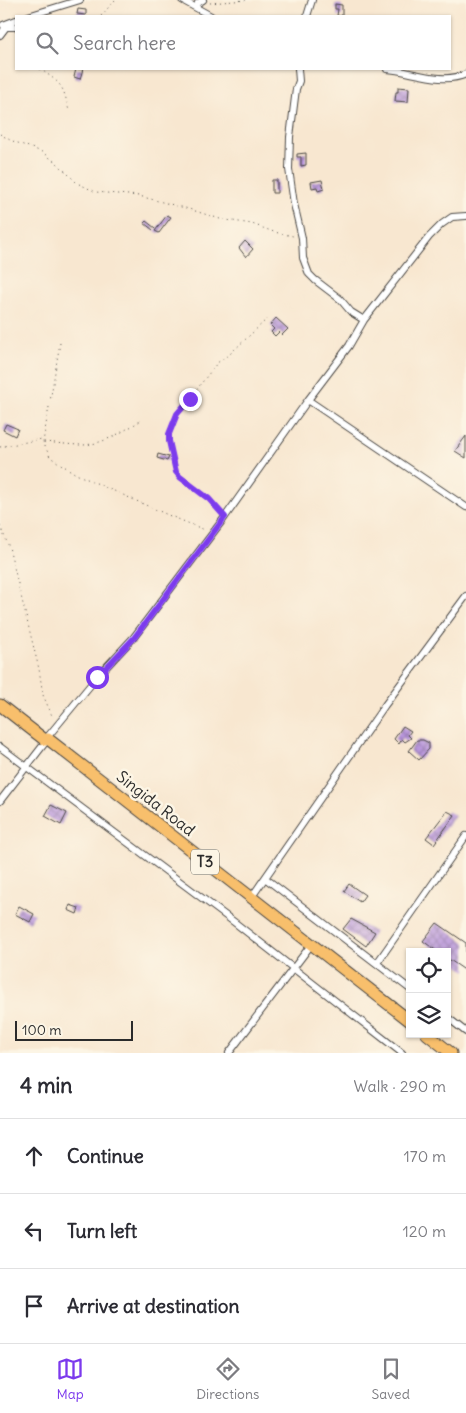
<!DOCTYPE html>
<html lang="en">
<head>
<meta charset="utf-8">
<style>
	body { margin:0; font-family:Delius,sans-serif; background:#f2f2f3; color:#2b2b33 }
	.controls { position:absolute; right:15px; bottom:15px; display:grid; overflow:hidden; border-radius:0px; box-shadow:0 1px 4px #0004 }
	.controls button { width:45px; height:45px; display:grid; place-items:center; padding:0; border:0; border-bottom:1px solid #e1e1e2; background:#fff; color:#2b2b33; font:25px sans-serif }
	.scale { position:absolute; left:15px; bottom:12px; width:118px; box-sizing:border-box; padding-left:5px; border:2px solid #2b2b2b; border-top:0; font-size:14px; line-height:18px; white-space:nowrap; color:#2b2b2b; -webkit-text-stroke:4px #fcf5e5; paint-order:stroke }
	.stop { position:absolute; width:15px; height:15px; margin:-11px; border:4px solid #7c3aed; border-radius:50%; background:#fff }
	.stop.end { background:#7c3aed; border-color:#fff; box-shadow:0 1px 5px #0008 }
	.list { margin:0; padding:0; list-style:none }
	h2 { display:flex; justify-content:space-between; align-items:center; height:65px; margin:0; padding:0 20px; font-size:21px }
	h2 small { font-size:16px; font-weight:400; color:#7c7c81 }
	.list li { display:grid; grid-template-columns:32px 1fr auto; gap:15px; align-items:center; box-sizing:border-box; height:75px; padding:0 20px; border-top:1px solid #e1e1e2 }
	.list b { display:block; font-size:19px; white-space:nowrap }
	.list em { font-size:16px; font-style:normal; color:#7c7c81 }
	.icon { flex:none; width:28px; height:28px; fill:none; stroke:currentColor; stroke-width:2; stroke-linecap:round; stroke-linejoin:round }
	.map { position:relative; flex:none; width:466px; height:1053px; overflow:hidden }
	.search { position:absolute; background:#fff; box-shadow:0 1px 4px #0004; left:15px; right:15px; top:15px; height:55px; display:flex; align-items:center; gap:12px; box-sizing:border-box; padding:0 18px; border-radius:0px; color:#7c7c81; font-size:19px }
	.sheet { height:290px; background:#fff }
	nav { display:flex; justify-content:space-around; align-items:center; box-sizing:border-box; height:70px; border-top:1px solid #e1e1e2; background:#fff; font-size:14px; color:#7c7c81 }
	nav a { display:grid; justify-items:center; gap:2px }
	nav .on { color:#7c3aed }
	.map>svg:first-child { display:block }
	.building { fill:url(#building-cross-hatch) }
	.lines { fill:none; stroke-linecap:round; stroke-linejoin:round }
	.street-casing { stroke:#4a4744; stroke-width:8 }
	.highway-casing { stroke:#4a4744; stroke-width:13 }
	.path { stroke:#4a4744; stroke-width:1; stroke-dasharray:1 4; stroke-linecap:butt }
	.street { stroke:#fff; stroke-width:6 }
	.highway { stroke:#f8bf6c; stroke-width:11 }
	.route { stroke:#7c3aed; stroke-width:6 }
	.labels { text-anchor:middle; stroke-width:5; stroke-linejoin:round; paint-order:stroke }
	.shield { fill:#fcf5e5; stroke:#6a6863; stroke-width:1 }
	.shield-label { font-size:15px; font-weight:bold; fill:#2b2b2b }
	.street-label { font-size:16px; fill:#2b2b2b; stroke:#fcf5e5 }
</style>
</head>
<body>
<div class="map">
<svg width="466" height="1053" viewBox="0 0 466 1053">
	<defs>
		<pattern id="building-cross-hatch" width="8" height="8" patternUnits="userSpaceOnUse" patternTransform="scale(1.25)"><rect width="8" height="8" fill="#b895db"/><path d="M0 0l8 8M0 8l8-8" fill="none" stroke="#967ab2"/></pattern>
	</defs>
	<rect width="100%" height="100%" fill="#fcf5e5"/>
	<filter id="ink" filterUnits="userSpaceOnUse"><feTurbulence type="fractalNoise" baseFrequency=".02" numOctaves="2"/><feDisplacementMap in="SourceGraphic" scale="10" xChannelSelector="R" yChannelSelector="G"/><feConvolveMatrix kernelMatrix="1 2 1 2 8 2 1 2 1" color-interpolation-filters="sRGB"/></filter>
	<filter id="wash" filterUnits="userSpaceOnUse"><feTurbulence type="fractalNoise" baseFrequency=".0096" numOctaves="4" result="noise"/><feDisplacementMap in="SourceGraphic" scale="20" xChannelSelector="R" yChannelSelector="G"/><feGaussianBlur stdDeviation="1.12" result="paint"/><feColorMatrix in="noise" values="0 0 0 0 0 0 0 0 0 0 0 0 0 0 0 0 0 1.4 0 .05"/><feComposite in="paint" operator="in"/></filter>
	<g filter="url(#wash)">
		<rect width="100%" height="100%" fill="#f8e7d0"/>
		<g id="blocks">
			<path class="building" d="M335 4 342 5V16H337L338 9H335Z
				M78 9 86 10V15L77 14Z
				M76 69H83L80 79 74 77Z
				M398 87 409 88 408 102 395 101 396 92H398Z
				M306 153V165L301 166V157H297V154Z
				M272 180H277V193H272Z
				M322 180 324 189 318 191 317 187 312 188 311 182Z
				M167 215 171 217 159 233 155 231Z
				M146 221 155 228 153 230 144 223Z
				M245 241 253 249 246 257 239 248Z
				M276 318 288 329 282 335 279 332 275 336 271 332 274 329 270 325Z
				M6 424 18 429 15 436 3 430Z
				M466 436V458L455 451Z
				M158 454 169 457 167 461 157 458Z
				M403 726 411 731 408 735 411 738 405 742 402 739 399 744 394 739Z
				M417 740H423L429 743V749L419 760 409 751Z
				M51 805 67 813 61 825 45 816Z
				M447 811 455 815 434 844 426 838Z
				M349 884 365 895 360 902 344 891Z
				M70 905 79 908 77 914 68 910Z
				M19 906 34 914 30 922 15 914Z
				M351 919 375 932 366 946 343 929Z
				M437 923 466 943V971L447 958V952H438L423 941Z"/>
		</g>
	</g>
	<g filter="url(#ink)">
		<use href="#blocks" fill-opacity="0" stroke="#4a4744" stroke-width="1"/>
		<g class="lines">
			<defs>
				<path id="street" d="M182 0 211 16
					M198 3 203 0
					M28 16 80 0
					M307 16 312 0
					M3 25 16 20
					M0 35 6 27H15
					M387 69C412 71 442 85 466 74
					M364 320 429 237 442 224 452 217 466 216
					M308 400 466 507
					M45 740 97 677 134 637 225 517 308 400 349 346 364 320 351 312 340 299 315 280 309 274 303 258 302 238 294 204 289 169 290 137 296 89 299 81 298 69
					M0 747 234 922 402 1053
					M0 801 48 739
					M265 878 410 989
					M251 898 385 705 466 596
					M377 963 466 836
					M447 1017 466 1032
					M229 1053 311 945"/>
				<path id="highway" d="M0 705 45 740 48 739 410 1021
					M427 1034 451 1053"/>
			</defs>
			<use href="#street" class="street-casing"/>
			<use href="#highway" class="highway-casing"/>
			<path class="path" d="M210 3 246 0
				M101 16 115 0
				M40 69C62 84 63 85 69 111
				M0 134 10 140 42 152 57 163 77 183 96 192 139 196 189 209 220 219 252 224 274 232 293 236
				M60 343 43 442 50 457 76 474 168 515 205 530
				M44 442C57 443 70 445 83 445 104 444 122 432 140 421
				M0 447 42 439
				M219 511 209 499 180 477 176 472 169 441V434L177 415 217 363 231 353 267 319
				M0 526 9 547 39 669 43 695 53 718"/>
			<use href="#street" class="street"/>
			<use href="#highway" class="highway"/>
		</g>
	</g>
	<g class="lines" filter="url(#ink)">
		<path class="route" d="M97 677 134 638 225 517 209 499 180 477 176 472 169 441V434L177 414 190 399"/>
	</g>
	<g class="labels">
		<rect class="shield" x="191" y="849.5" width="28" height="25" rx="4"/>
		<g class="shield-label">
			<text x="205" y="867">T3</text>
		</g>
		<g class="street-label">
			<text transform="translate(156 803) rotate(38)" y="6">Singida Road</text>
		</g>
	</g>
</svg>
<div class="controls">
<button><svg class="icon" aria-label="locate" viewBox="0 0 24 24"><circle cx="12" cy="12" r="6"/><path d="M12 2v4M12 18v4M2 12h4M18 12h4"/></svg></button>
<button><svg class="icon" aria-label="layers" viewBox="0 0 24 24"><path d="M12 4l9 5-9 5-9-5zM3 14l9 5 9-5"/></svg></button>
</div>
<div class="scale">100 m</div>
<div class="stop" style="left:97px;top:677px"></div>
<div class="stop end" style="left:190px;top:399px"></div>
<div class="search"><svg class="icon" aria-label="search" viewBox="0 0 24 24"><circle cx="10" cy="10" r="6"/><path d="M15 15l6 6"/></svg>Search here</div>
</div>
<section class="sheet">
<h2>4 min<small>Walk · 290 m</small></h2>
<ul class="list">
<li><svg class="icon" aria-label="ahead" viewBox="0 0 24 24"><path d="M12 20V5M6 11l6-6 6 6"/></svg><div><b>Continue</b></div><em>170 m</em></li>
<li><svg class="icon" aria-label="left" viewBox="0 0 24 24"><path d="M17 20v-9H6M10 6l-5 5 5 5"/></svg><div><b>Turn left</b></div><em>120 m</em></li>
<li><svg class="icon" aria-label="arrive" viewBox="0 0 24 24"><path d="M6 21V4h12l-3 4 3 4H6"/></svg><div><b>Arrive at destination</b></div></li>
</ul>
</section>
<nav>
<a class="on"><svg class="icon" aria-label="map" viewBox="0 0 24 24"><path d="M3 6l6-2 6 2 6-2v14l-6 2-6-2-6 2zM9 4v14M15 6v14"/></svg>Map</a>
<a><svg class="icon" aria-label="directions" viewBox="0 0 24 24"><path d="M12 3l9 9-9 9-9-9zM9 14v-3h6M13 9l2 2-2 2"/></svg>Directions</a>
<a><svg class="icon" aria-label="saved" viewBox="0 0 24 24"><path d="M7 4h10v16l-5-4-5 4z"/></svg>Saved</a>
</nav>
</body>
</html>
